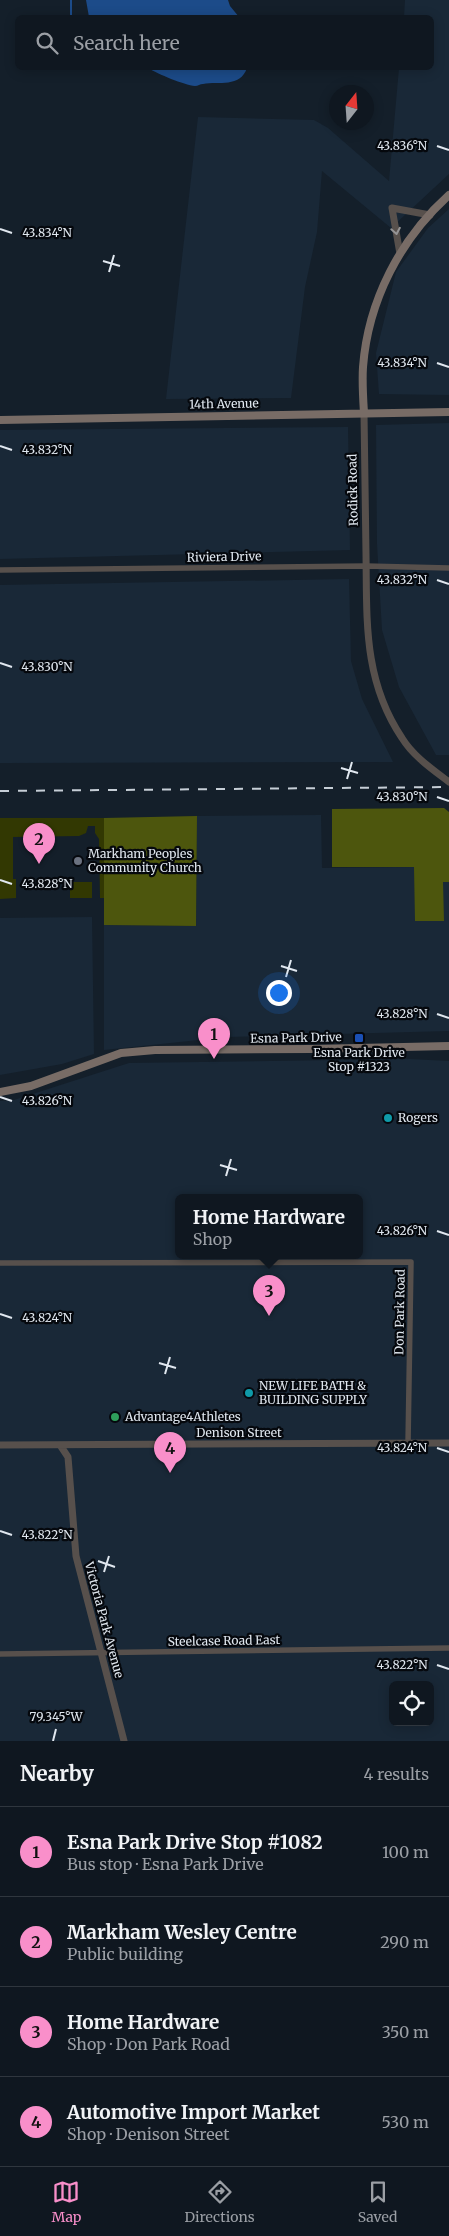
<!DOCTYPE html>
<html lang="en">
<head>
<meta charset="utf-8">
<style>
	body { margin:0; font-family:Merriweather,serif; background:#182029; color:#f1f3f6 }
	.controls { position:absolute; right:15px; bottom:15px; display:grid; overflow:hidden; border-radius:8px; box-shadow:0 2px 12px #0003 }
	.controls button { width:45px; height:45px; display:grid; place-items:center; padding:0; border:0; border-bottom:1px solid #2f363e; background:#0f1720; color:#f1f3f6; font:25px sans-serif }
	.compass { position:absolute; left:329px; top:85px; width:45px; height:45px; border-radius:50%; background:#0f1720; box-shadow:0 2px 12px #0003; rotate:17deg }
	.you { position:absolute; left:278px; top:992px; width:18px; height:18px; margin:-12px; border:4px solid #fff; border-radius:50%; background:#1a73e8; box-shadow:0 0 0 8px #1a73e833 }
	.badge { display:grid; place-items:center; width:32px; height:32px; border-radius:50%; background:#f98fca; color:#111; font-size:16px; font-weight:700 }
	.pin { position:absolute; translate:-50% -41px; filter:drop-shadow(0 1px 2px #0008) }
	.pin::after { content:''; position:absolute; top:26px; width:18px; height:15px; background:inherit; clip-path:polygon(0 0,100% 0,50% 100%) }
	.popup { position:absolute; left:175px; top:1194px; width:188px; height:65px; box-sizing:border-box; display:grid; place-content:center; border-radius:8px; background:#0f1720; filter:drop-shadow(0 1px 4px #0005); font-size:16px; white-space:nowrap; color:#9b9fa5 }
	.popup b { font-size:19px; color:#f1f3f6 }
	.popup::after { content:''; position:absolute; left:50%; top:100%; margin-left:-10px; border:10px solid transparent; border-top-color:#0f1720 }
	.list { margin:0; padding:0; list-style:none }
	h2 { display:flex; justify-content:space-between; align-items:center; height:65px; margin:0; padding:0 20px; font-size:21px }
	h2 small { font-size:16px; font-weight:400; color:#9b9fa5 }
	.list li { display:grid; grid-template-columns:32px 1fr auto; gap:15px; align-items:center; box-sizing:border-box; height:90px; padding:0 20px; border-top:1px solid #2f363e }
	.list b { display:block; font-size:19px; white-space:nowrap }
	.list p { margin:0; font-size:16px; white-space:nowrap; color:#9b9fa5 }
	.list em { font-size:16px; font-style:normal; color:#9b9fa5 }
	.icon { flex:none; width:28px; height:28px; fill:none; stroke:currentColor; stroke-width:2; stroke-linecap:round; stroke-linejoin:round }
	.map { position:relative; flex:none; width:449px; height:1741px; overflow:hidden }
	.search { position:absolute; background:#0f1720; box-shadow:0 2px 12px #0003; left:15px; right:15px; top:15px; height:55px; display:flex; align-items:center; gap:12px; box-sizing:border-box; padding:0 18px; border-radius:8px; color:#9b9fa5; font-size:19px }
	.sheet { height:425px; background:#0f1720 }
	nav { display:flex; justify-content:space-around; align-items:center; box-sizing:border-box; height:70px; border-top:1px solid #2f363e; background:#0f1720; font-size:14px; color:#9b9fa5 }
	nav a { display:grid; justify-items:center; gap:2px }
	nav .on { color:#f98fca }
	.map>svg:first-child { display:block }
	.built { fill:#192837; fill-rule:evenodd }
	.green { fill:#323802 }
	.forest { fill:#4d560d }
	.water { fill:#1c4b89 }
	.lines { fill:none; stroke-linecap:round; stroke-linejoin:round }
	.stream { stroke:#1c4b89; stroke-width:2 }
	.minor { stroke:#57504c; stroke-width:5.5 }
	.tertiary { stroke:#57504c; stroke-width:7 }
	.secondary { stroke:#786c66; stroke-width:8 }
	.rail { stroke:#c6ced6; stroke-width:2; stroke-dasharray:9 9; stroke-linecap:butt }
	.oneway { stroke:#959495 }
	.ticks { fill:none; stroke:#e0e7ef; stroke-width:2 }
	.worship-dot { fill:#6b7280; stroke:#05080d; stroke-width:2 }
	.transit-dot { fill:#1a4fb4; stroke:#05080d; stroke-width:2 }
	.culture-dot { fill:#0f9aa8; stroke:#05080d; stroke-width:2 }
	.leisure-dot { fill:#2e9e5b; stroke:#05080d; stroke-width:2 }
	.labels { text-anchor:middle; stroke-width:4.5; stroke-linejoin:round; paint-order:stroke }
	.street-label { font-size:12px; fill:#e0e7ef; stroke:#05080d }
	.poi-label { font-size:12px; fill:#e0e7ef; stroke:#05080d; text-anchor:start }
	.ticks-label { font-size:12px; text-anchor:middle; fill:#e0e7ef; stroke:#05080d; stroke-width:4.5; stroke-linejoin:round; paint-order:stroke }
</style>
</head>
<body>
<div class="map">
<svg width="449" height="1741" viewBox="0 0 449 1741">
	<rect width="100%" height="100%" fill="#141f2a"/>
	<path class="built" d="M405 0H449V174L391 228 322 171 317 232 305 287 291 398 166 399 198 117 314 120 328 128 389 181 399 68H432V18L404 17Z
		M449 209V395L379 394 376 353 396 272 428 228Z
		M449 423V755H436L399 687 382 630 377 544 376 425Z
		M348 427 350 550 0 559V430Z
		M349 579 351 661 362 699 393 762 0 763V585Z
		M321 815 322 868 414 867 443 882H449V1031L227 1037 104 1050V925L196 926 197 816Z
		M92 917 94 1054 62 1064 0 1075V918Z
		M409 1059 449 1061V1741H0V1101L14 1100 129 1063ZM179 1197H359V1255H179ZM393 1685H430V1722H393Z"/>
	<path class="green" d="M0 818H104V898H100L99 839 95 833V826H88L86 833 79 836 13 837V879H16V898L0 899Z
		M70 882H92V898H70Z"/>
	<path class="forest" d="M444 808 449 812V882H443L444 921H415L414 867H332V809Z
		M197 816 196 926 104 925V818Z"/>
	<path class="water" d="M86 0H228L230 6 239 17H89Z
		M148 68H247C240 88 219 81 203 84 200 84 198 86 195 86 184 85 158 74 148 68Z"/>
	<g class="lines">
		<path class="stream" d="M71 18V0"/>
		<path class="minor" d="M0 570 366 566 449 568
			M0 1263 411 1262 408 1444
			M0 1654 449 1648"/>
		<path class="tertiary" d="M400 254 392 208 430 215
			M364 413C365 460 365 507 366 554 367 620 363 680 402 738 413 756 432 769 449 782
			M0 1445 449 1443
			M60 1445 68 1457 76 1556 124 1741"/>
		<path class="secondary" d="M364 413C363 397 362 382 363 367 368 301 400 239 449 195
			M0 420 449 412
			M0 1092 31 1086 121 1053 155 1050 312 1049 449 1046"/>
		<path class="rail" d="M0 791 449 787"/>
	</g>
	<defs><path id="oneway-chevron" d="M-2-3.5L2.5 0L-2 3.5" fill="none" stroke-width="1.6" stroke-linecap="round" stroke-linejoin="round" transform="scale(1.25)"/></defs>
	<use class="oneway" href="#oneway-chevron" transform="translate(396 231) rotate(80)"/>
	<path class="ticks" d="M437 146 449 150M0 229 12 233M103 261 120 266M109 272 114 255M437 363 449 367M0 446 12 450M437 580 449 584M0 663 12 667M341 768 358 773M347 779 352 762M437 797 449 801M0 880 12 884M281 966 297 971M286 977 291 960M437 1014 449 1018M0 1097 12 1101M220 1165 237 1170M226 1176 231 1159M437 1231 449 1235M0 1314 12 1318M159 1363 176 1368M165 1374 170 1357M437 1448 449 1452M0 1531 12 1535M98 1561 115 1567M104 1572 109 1556M437 1665 449 1669M53 1741 56 1729"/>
	<circle class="worship-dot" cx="78" cy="861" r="5"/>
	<rect class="transit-dot" x="354" y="1033" width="10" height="10" rx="2.5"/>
	<g class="culture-dot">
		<circle cx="388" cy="1118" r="5"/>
		<circle cx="249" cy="1393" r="5"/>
	</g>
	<circle class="leisure-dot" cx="115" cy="1417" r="5"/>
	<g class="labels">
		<g class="street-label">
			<text transform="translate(224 404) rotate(-1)" y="4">14th Avenue</text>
			<text transform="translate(353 490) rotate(-91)" y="4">Rodick Road</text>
			<text transform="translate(224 557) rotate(-1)" y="4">Riviera Drive</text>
			<text transform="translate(296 1038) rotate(-1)" y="4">Esna Park Drive</text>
			<text transform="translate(400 1312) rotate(-89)" y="4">Don Park Road</text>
			<text x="239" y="1437">Denison Street</text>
			<text transform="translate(104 1620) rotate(75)" y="4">Victoria Park Avenue</text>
			<text transform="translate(224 1641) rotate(-1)" y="4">Steelcase Road East</text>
		</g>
		<g class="poi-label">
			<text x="88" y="858">Markham Peoples<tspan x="88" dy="14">Community Church</tspan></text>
			<text x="359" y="1057" text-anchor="middle">Esna Park Drive<tspan x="359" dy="14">Stop #1323</tspan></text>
			<text x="398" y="1122">Rogers</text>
			<text x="259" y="1390">NEW LIFE BATH &amp;<tspan x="259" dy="14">BUILDING SUPPLY</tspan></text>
			<text x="125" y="1421">Advantage4Athletes</text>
		</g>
	</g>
	<g class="ticks-label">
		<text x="402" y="150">43.836°N</text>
		<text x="47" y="237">43.834°N</text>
		<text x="402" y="367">43.834°N</text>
		<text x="47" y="454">43.832°N</text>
		<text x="402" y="584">43.832°N</text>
		<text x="47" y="671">43.830°N</text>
		<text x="402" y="801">43.830°N</text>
		<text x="47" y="888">43.828°N</text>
		<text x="402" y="1018">43.828°N</text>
		<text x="47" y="1105">43.826°N</text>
		<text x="402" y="1235">43.826°N</text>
		<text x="47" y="1322">43.824°N</text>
		<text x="402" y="1452">43.824°N</text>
		<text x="47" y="1539">43.822°N</text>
		<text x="402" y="1669">43.822°N</text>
		<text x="56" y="1721">79.345°W</text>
	</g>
</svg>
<div class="controls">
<button><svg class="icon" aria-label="locate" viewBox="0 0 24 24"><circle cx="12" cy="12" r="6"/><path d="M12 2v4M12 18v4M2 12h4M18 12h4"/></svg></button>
</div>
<svg class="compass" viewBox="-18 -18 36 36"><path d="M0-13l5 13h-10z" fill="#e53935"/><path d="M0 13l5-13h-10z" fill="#9b9fa5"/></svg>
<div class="you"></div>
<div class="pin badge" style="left:214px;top:1059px">1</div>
<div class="pin badge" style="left:39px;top:864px">2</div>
<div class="pin badge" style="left:269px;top:1316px">3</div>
<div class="popup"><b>Home Hardware</b>Shop</div>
<div class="pin badge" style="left:170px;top:1473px">4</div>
<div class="search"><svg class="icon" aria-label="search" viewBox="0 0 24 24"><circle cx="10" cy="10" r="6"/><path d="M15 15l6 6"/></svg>Search here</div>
</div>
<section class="sheet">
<h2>Nearby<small>4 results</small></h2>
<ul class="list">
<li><span class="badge">1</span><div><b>Esna Park Drive Stop #1082</b><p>Bus stop · Esna Park Drive</p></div><em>100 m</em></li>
<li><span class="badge">2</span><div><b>Markham Wesley Centre</b><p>Public building</p></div><em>290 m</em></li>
<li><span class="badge">3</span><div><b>Home Hardware</b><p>Shop · Don Park Road</p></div><em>350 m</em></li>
<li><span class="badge">4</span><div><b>Automotive Import Market</b><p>Shop · Denison Street</p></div><em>530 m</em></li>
</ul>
</section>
<nav>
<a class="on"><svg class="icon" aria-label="map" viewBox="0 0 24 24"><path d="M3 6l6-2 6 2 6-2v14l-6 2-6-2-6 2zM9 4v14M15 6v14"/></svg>Map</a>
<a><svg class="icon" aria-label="directions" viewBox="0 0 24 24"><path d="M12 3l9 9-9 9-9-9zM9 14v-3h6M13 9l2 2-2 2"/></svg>Directions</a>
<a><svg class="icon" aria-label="saved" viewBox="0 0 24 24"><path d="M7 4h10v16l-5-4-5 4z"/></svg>Saved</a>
</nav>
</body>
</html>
